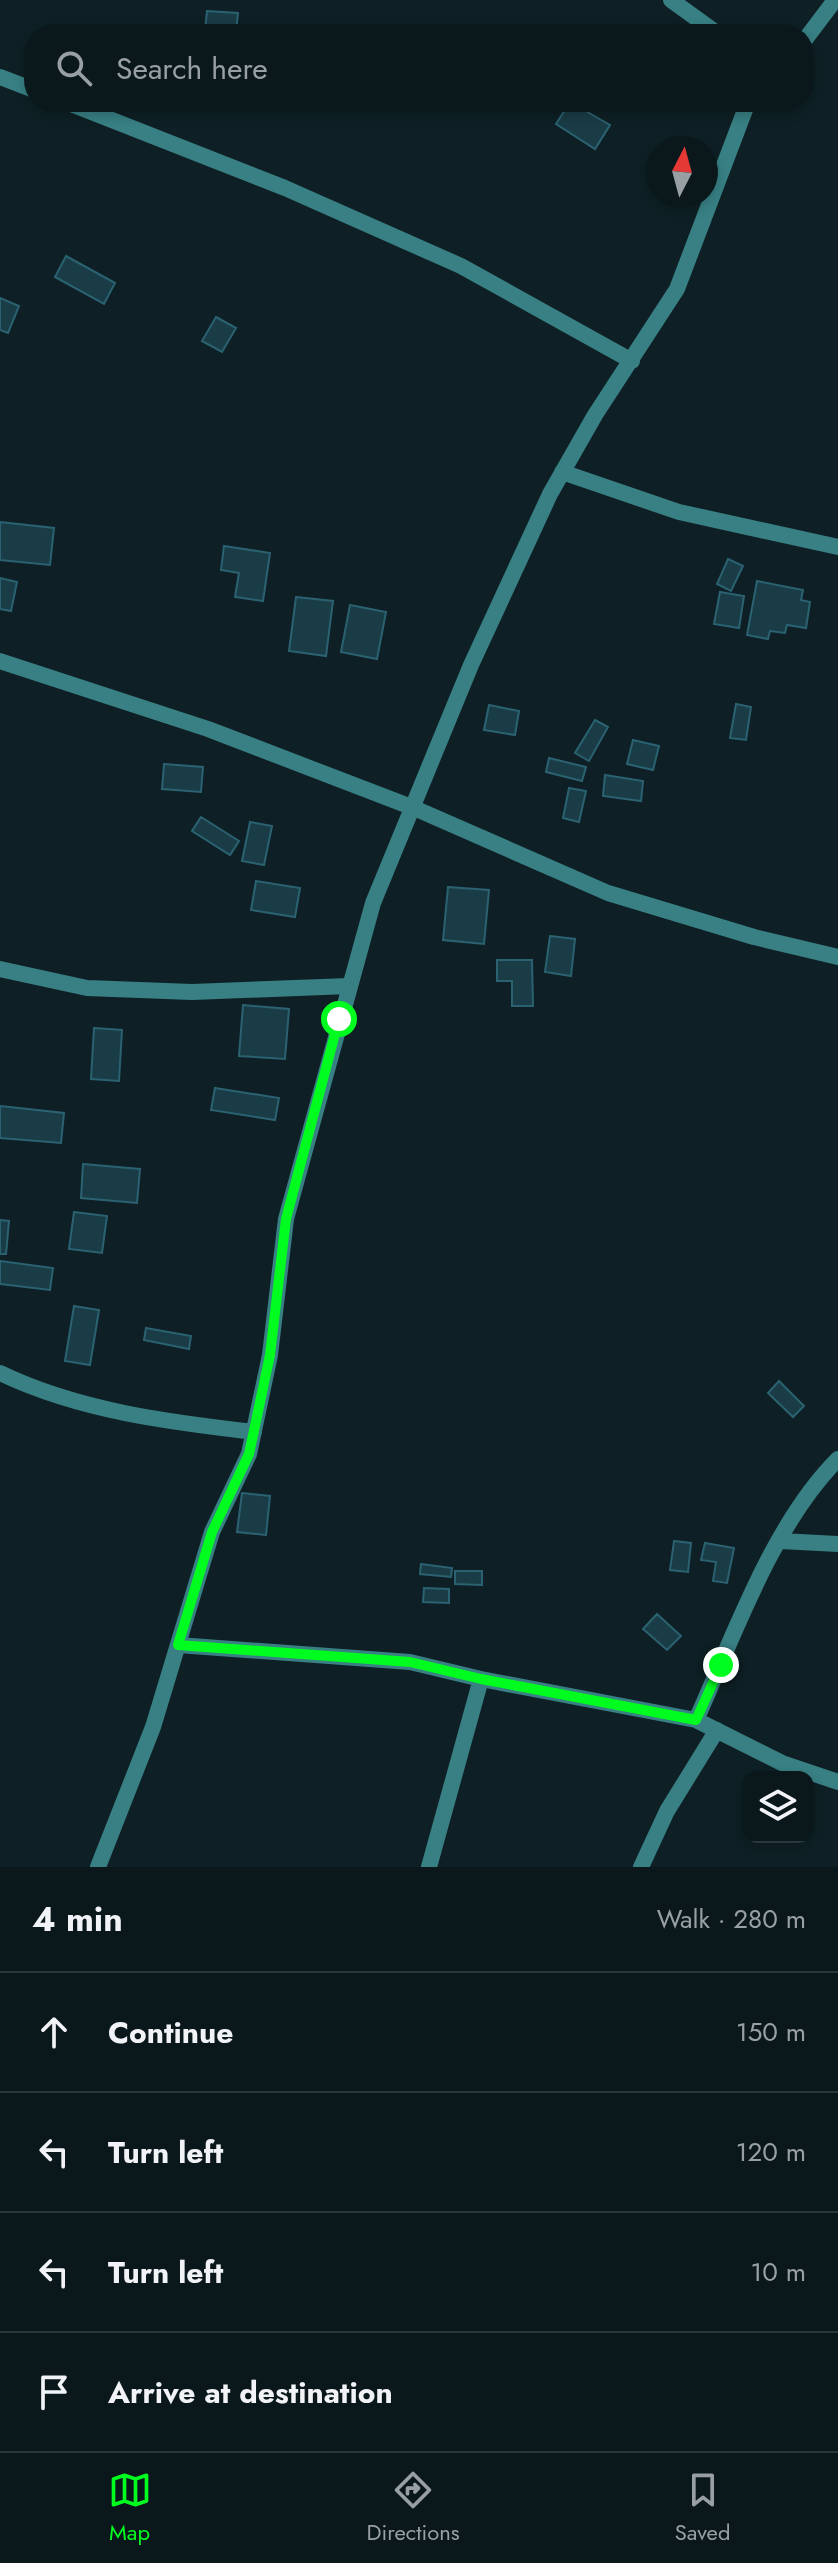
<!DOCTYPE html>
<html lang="en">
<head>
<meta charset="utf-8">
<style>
	body { margin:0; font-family:Jost,sans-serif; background:#182529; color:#f1f3f6 }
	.controls { position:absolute; right:24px; bottom:24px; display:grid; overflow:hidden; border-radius:16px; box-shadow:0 4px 12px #0003 }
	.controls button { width:72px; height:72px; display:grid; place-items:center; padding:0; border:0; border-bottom:2px solid #2a373b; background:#0a181c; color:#f1f3f6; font:40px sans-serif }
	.compass { position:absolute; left:646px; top:136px; width:72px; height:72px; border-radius:50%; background:#0a181c; box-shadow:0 4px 12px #0003; rotate:6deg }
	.stop { position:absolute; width:24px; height:24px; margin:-18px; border:6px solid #00fd20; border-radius:50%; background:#fff }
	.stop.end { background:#00fd20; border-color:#fff; box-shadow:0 2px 8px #0008 }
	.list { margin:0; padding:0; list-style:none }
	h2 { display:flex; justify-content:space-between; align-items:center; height:104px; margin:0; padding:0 32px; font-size:34px }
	h2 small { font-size:26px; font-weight:400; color:#99a0a3 }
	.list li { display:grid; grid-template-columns:52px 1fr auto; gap:24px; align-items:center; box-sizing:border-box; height:120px; padding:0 32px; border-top:2px solid #2a373b }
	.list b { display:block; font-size:30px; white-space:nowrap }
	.list em { font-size:26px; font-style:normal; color:#99a0a3 }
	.icon { flex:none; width:44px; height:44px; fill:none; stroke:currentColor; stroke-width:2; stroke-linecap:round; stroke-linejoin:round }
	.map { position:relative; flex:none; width:838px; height:1867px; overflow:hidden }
	.search { position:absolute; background:#0a181c; box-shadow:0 4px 12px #0003; left:24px; right:24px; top:24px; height:88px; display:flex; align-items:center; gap:20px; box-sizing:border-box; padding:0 28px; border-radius:32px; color:#99a0a3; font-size:30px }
	.sheet { height:584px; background:#0a181c }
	nav { display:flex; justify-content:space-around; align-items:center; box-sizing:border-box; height:112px; border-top:2px solid #2a373b; background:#0a181c; font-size:22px; color:#99a0a3 }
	nav a { display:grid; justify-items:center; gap:4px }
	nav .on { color:#00fd20 }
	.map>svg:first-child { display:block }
	.building { fill:#1a3c46; stroke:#2b6272; stroke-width:2 }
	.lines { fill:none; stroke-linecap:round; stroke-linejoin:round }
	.street { stroke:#388084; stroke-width:16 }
	.route { stroke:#00fd20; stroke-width:10 }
</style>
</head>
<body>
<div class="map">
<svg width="838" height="1867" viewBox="0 0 838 1867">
	<rect width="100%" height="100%" fill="#0e2025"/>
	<path class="building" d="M207 11 238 13 236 32 205 30Z
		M570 102 610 125 595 149 556 124Z
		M66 256 115 283 104 304 55 277Z
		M0 298 19 306 8 333 0 330Z
		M216 317 236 328 222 352 202 341Z
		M0 522 54 528 50 565 0 560Z
		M224 546 270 553 263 601 235 597 239 573 221 570Z
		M728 559 743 566 731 591 717 584Z
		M0 578 17 582 11 611 0 609Z
		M757 581 803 590 801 600 810 602 806 628 787 625 785 633 770 631 768 639 747 635Z
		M720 592 744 596 739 628 714 624Z
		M296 597 333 601 326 656 289 651Z
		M350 605 386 612 377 659 341 652Z
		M736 704 751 707 746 740 730 738Z
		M489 705 519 711 515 735 484 730Z
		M595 720 608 727 589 761 575 753Z
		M633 740 659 746 653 770 627 764Z
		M549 758 586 767 582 781 546 772Z
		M164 764 203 767 201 792 162 789Z
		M605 775 643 781 641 801 603 796Z
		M569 788 586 791 579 822 563 818Z
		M201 817 239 841 230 855 192 831Z
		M250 822 272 826 264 865 242 861Z
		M256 881 300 888 295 917 251 910Z
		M448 887 489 890 484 944 443 940Z
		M550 936 575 939 571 976 545 972Z
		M497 960H532L533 1006H512V981H497Z
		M243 1005 289 1009 285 1059 239 1056Z
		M94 1028 122 1030 119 1081 91 1079Z
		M215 1088 279 1098 275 1120 211 1110Z
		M0 1106 64 1113 61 1143 0 1138Z
		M83 1164 140 1169 137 1203 81 1198Z
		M74 1212 107 1216 102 1253 69 1249Z
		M0 1220 9 1221 6 1254H0Z
		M0 1261 53 1268 50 1290 0 1284Z
		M74 1306 99 1310 90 1365 65 1361Z
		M146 1328 191 1336 189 1349 144 1340Z
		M779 1381 804 1406 793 1417 768 1393Z
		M242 1493 270 1496 266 1535 237 1532Z
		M674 1541 691 1543 688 1572 670 1570Z
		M705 1543 734 1548 727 1583 713 1581 716 1562 701 1560Z
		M421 1564 452 1568 451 1577 420 1574Z
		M455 1571H482V1585L455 1584Z
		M424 1588 449 1589V1603L423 1602Z
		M657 1614 681 1636 667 1650 643 1629Z"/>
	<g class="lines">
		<path class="street" d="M671 0 718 34
			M804 41 835 0
			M0 77 34 90
			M66 102 285 188 461 266 632 361
			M562 472 679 512 838 547
			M0 661 208 729 414 808 608 893 754 937 838 957
			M0 969 87 988 192 992 349 986
			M0 1373C79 1411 168 1422 254 1432
			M781 1541 838 1544
			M178 1645 410 1662 481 1679 696 1720 782 1763 838 1782
			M696 1720C734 1636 772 1525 838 1459
			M98 1867 153 1727 212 1532 249 1454 270 1355 286 1219 373 903 471 665 550 494 595 415 677 289 748 102
			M429 1867 481 1679
			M641 1867 667 1811 717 1730"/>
	</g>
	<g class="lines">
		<path class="route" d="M339 1019 286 1219 270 1355 249 1454 212 1532 178 1645 410 1662 481 1679 696 1720 721 1665"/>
	</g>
</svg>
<div class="controls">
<button><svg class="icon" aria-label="layers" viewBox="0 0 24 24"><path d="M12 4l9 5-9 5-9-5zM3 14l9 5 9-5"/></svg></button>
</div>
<svg class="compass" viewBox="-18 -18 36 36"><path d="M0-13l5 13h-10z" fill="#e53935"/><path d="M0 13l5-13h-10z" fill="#99a0a3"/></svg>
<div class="stop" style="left:339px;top:1019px"></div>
<div class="stop end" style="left:721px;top:1665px"></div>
<div class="search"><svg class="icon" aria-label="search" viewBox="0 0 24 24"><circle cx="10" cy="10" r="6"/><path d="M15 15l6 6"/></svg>Search here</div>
</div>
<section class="sheet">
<h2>4 min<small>Walk · 280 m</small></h2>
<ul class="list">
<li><svg class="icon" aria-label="ahead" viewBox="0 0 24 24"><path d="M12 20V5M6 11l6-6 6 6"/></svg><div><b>Continue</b></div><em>150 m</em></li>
<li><svg class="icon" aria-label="left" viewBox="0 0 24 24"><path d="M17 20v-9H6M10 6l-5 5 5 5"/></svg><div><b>Turn left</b></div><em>120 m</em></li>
<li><svg class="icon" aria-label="left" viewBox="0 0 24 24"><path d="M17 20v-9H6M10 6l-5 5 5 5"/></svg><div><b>Turn left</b></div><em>10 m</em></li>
<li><svg class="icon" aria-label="arrive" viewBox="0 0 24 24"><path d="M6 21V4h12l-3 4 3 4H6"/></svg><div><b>Arrive at destination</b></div></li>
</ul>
</section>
<nav>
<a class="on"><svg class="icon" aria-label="map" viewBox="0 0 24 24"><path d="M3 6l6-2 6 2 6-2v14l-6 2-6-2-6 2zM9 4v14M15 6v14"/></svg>Map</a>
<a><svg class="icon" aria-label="directions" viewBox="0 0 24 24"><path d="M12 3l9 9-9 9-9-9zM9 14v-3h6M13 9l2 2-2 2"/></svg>Directions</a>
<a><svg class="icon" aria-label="saved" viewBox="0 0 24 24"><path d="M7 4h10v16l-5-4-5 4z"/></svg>Saved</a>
</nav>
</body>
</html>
